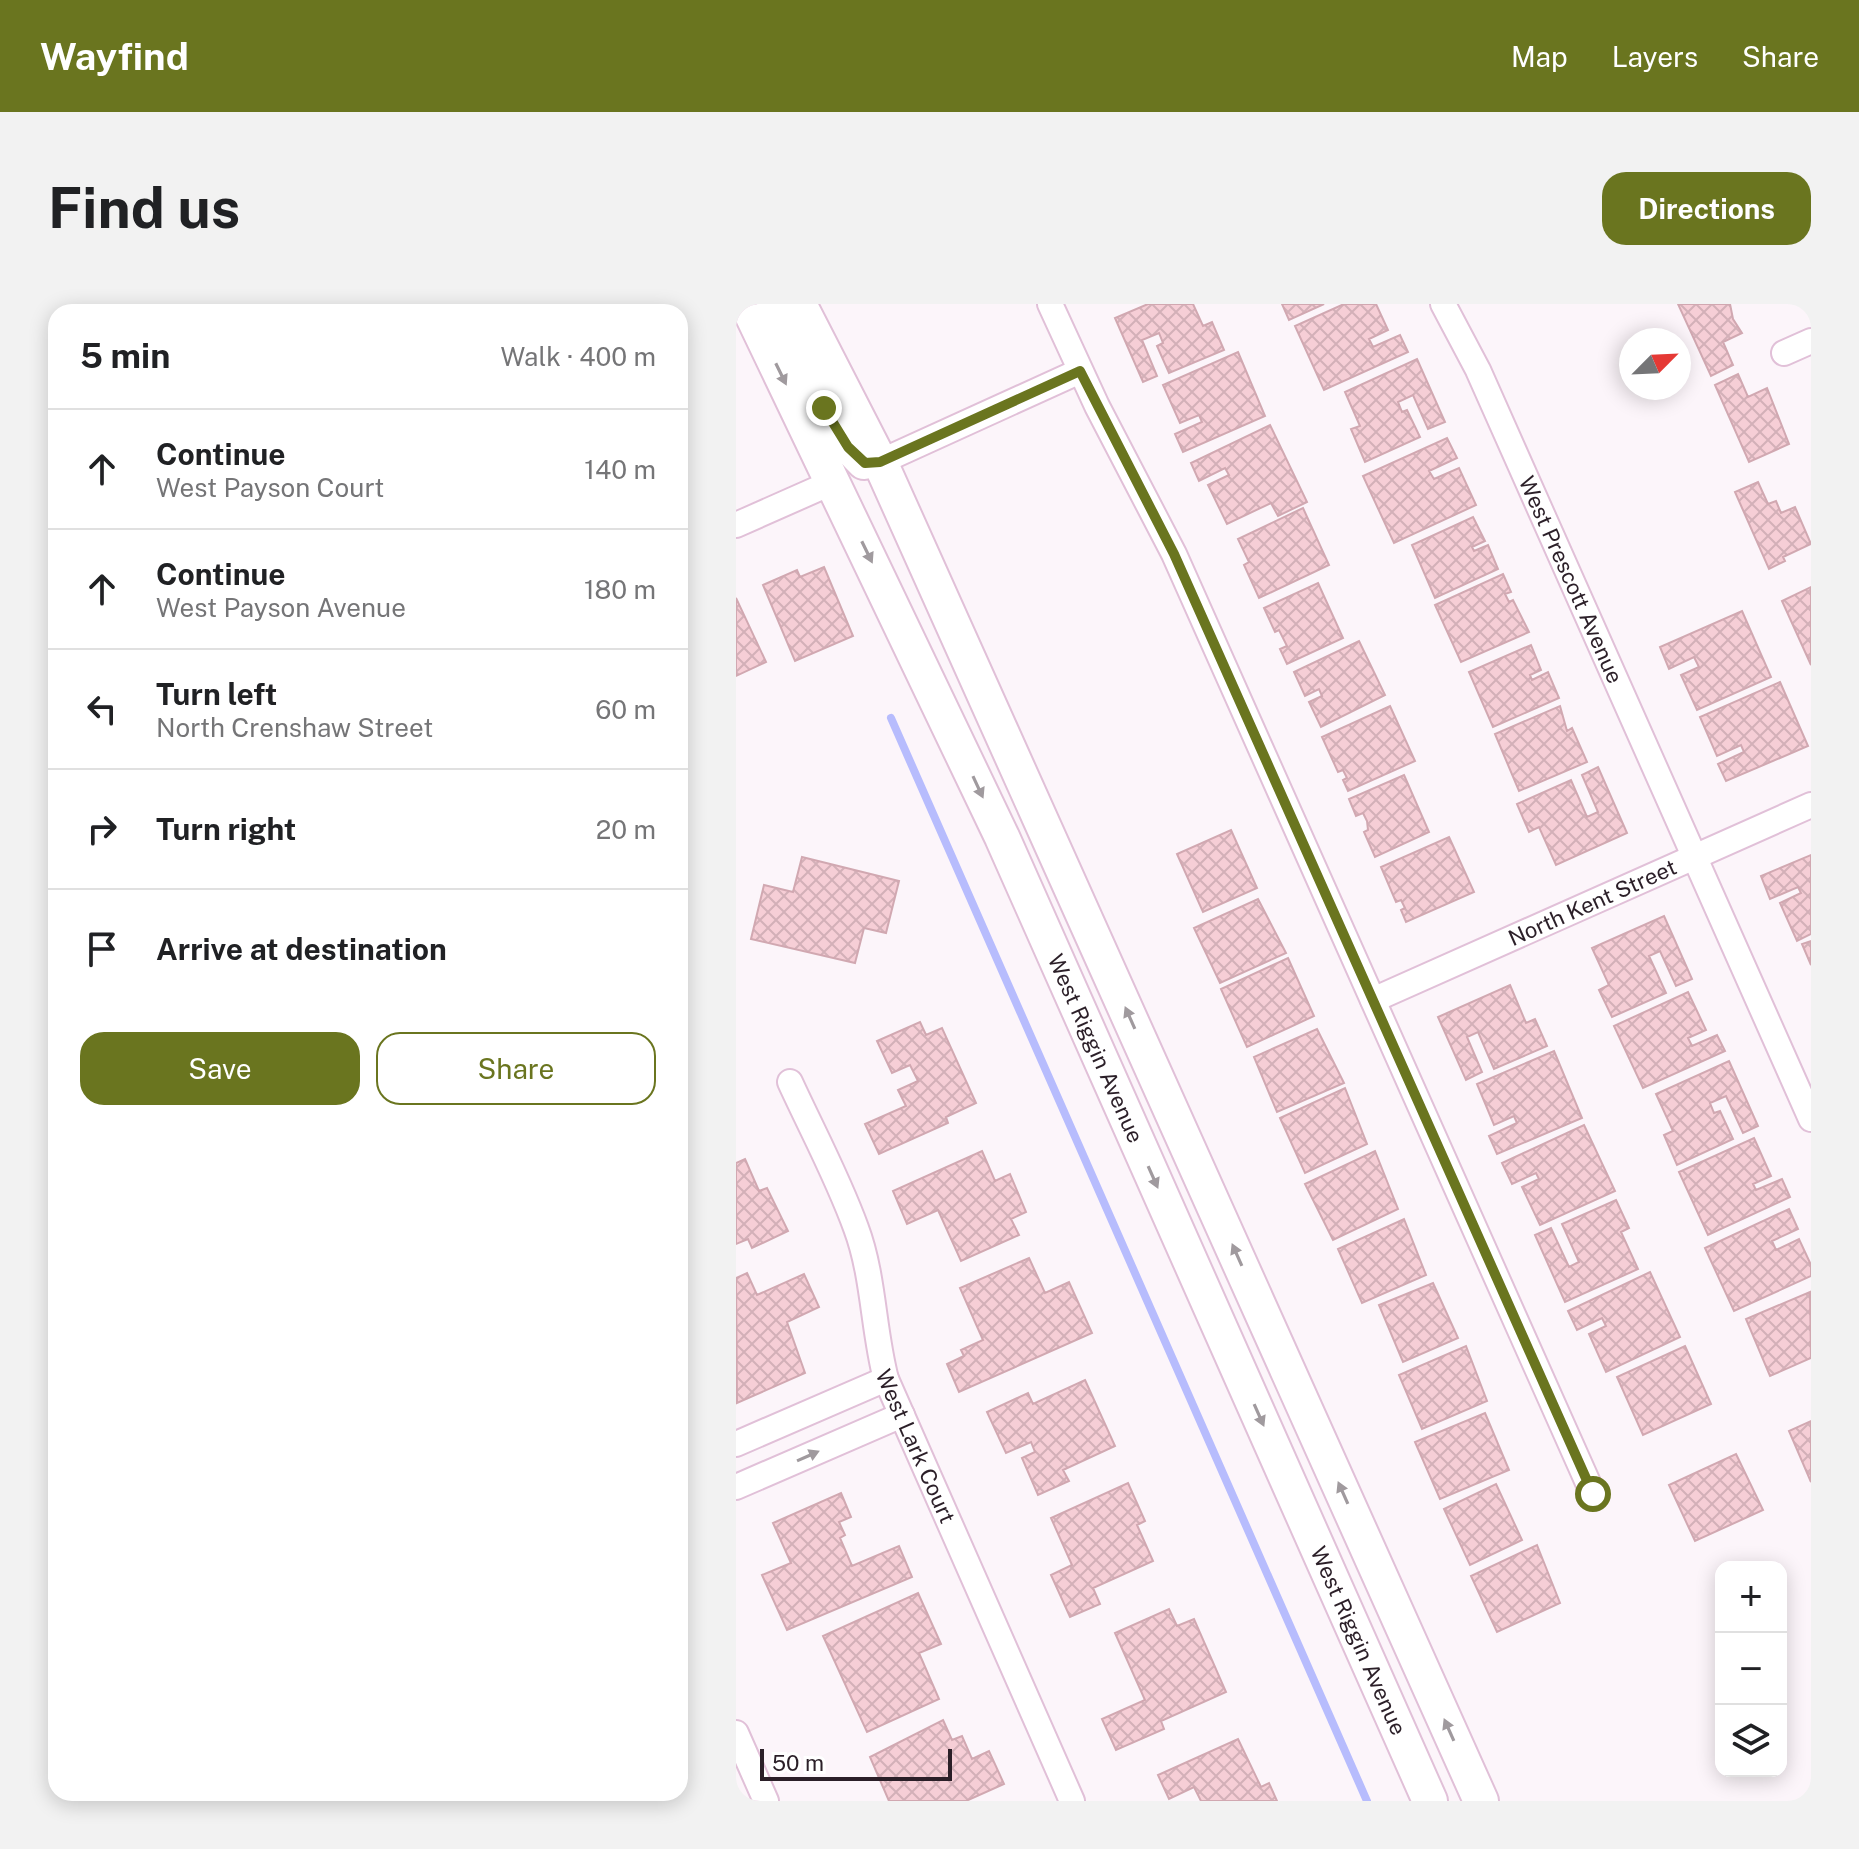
<!DOCTYPE html>
<html lang="en">
<head>
<meta charset="utf-8">
<style>
	body { margin:0; font-family:"Public Sans",sans-serif; background:#f2f2f2; color:#202124 }
	.controls { position:absolute; right:24px; bottom:24px; display:grid; overflow:hidden; border-radius:16px; box-shadow:0 4px 20px #0003 }
	.controls button { width:72px; height:72px; display:grid; place-items:center; padding:0; border:0; border-bottom:2px solid #e0e0e0; background:#fff; color:#202124; font:40px sans-serif }
	.compass { position:absolute; left:883px; top:24px; width:72px; height:72px; border-radius:50%; background:#fff; box-shadow:0 4px 20px #0003; rotate:66deg }
	.scale { position:absolute; left:24px; bottom:20px; width:192px; box-sizing:border-box; padding-left:8px; border:4px solid #2b1f28; border-top:0; font-size:22px; line-height:28px; white-space:nowrap; color:#2b1f28; -webkit-text-stroke:6px #fff; paint-order:stroke }
	.stop { position:absolute; width:24px; height:24px; margin:-18px; border:6px solid #6a751f; border-radius:50%; background:#fff }
	.stop.end { background:#6a751f; border-color:#fff; box-shadow:0 2px 8px #0008 }
	.list { margin:0; padding:0; list-style:none }
	h2 { display:flex; justify-content:space-between; align-items:center; height:104px; margin:0; padding:0 32px; font-size:34px }
	h2 small { font-size:26px; font-weight:400; color:#757577 }
	.list li { display:grid; grid-template-columns:52px 1fr auto; gap:24px; align-items:center; box-sizing:border-box; height:120px; padding:0 32px; border-top:2px solid #e0e0e0 }
	.list b { display:block; font-size:30px; white-space:nowrap }
	.list p { margin:0; font-size:26px; white-space:nowrap; color:#757577 }
	.list em { font-size:26px; font-style:normal; color:#757577 }
	.actions { display:flex; gap:16px; padding:24px 32px }
	.actions a { flex:1; padding:18px 0; border:2px solid #6a751f; border-radius:24px; text-align:center; font-size:28px; color:#6a751f }
	.actions .main { background:#6a751f; color:#fff }
	.icon { flex:none; width:44px; height:44px; fill:none; stroke:currentColor; stroke-width:2; stroke-linecap:round; stroke-linejoin:round }
	.map { position:relative; flex:none; width:1075px; height:1497px; overflow:hidden; border-radius:24px }
	header { display:flex; align-items:center; gap:48px; box-sizing:border-box; height:112px; padding:0 40px; background:#6a751f; color:#fff }
	header strong { font-size:38px }
	nav { display:flex; gap:44px; margin-inline-start:auto; font-size:28px }
	.intro { display:flex; align-items:center; justify-content:space-between; box-sizing:border-box; height:192px; padding:0 48px }
	h1 { margin:0; font-size:56px }
	.button { padding:20px 36px; border-radius:24px; background:#6a751f; color:#fff; font-size:28px; font-weight:700 }
	main { display:flex; gap:48px; padding:0 48px }
	aside { flex:1; background:#fff; border-radius:24px; box-shadow:0 4px 20px #0003 }
	.map>svg:first-child { display:block }
	.lines { fill:none; stroke-linecap:round; stroke-linejoin:round }
	.stream { stroke:#b7bcfd; stroke-width:8 }
	.building { fill:url(#building-cross-hatch); stroke:#d1a8b1; stroke-width:2 }
	.street-casing { stroke:#e1c0d8; stroke-width:28 }
	.secondary-casing { stroke:#e1c0d8; stroke-width:38 }
	.street { stroke:#fff; stroke-width:24 }
	.secondary { stroke:#fff; stroke-width:34 }
	.oneway { fill:#a09a9e }
	.route { stroke:#6a751f; stroke-width:10 }
	.labels { text-anchor:middle; stroke-width:7; stroke-linejoin:round; paint-order:stroke }
	.street-label { font-size:22px; fill:#2b1f28; stroke:#fff }
</style>
</head>
<body>
<header>
<strong>Wayfind</strong>
<nav><a>Map</a><a>Layers</a><a>Share</a></nav>
</header>
<div class="intro"><h1>Find us</h1><a class="button">Directions</a></div>
<main>
<aside>
<h2>5 min<small>Walk · 400 m</small></h2>
<ul class="list">
<li><svg class="icon" aria-label="ahead" viewBox="0 0 24 24"><path d="M12 20V5M6 11l6-6 6 6"/></svg><div><b>Continue</b><p>West Payson Court</p></div><em>140 m</em></li>
<li><svg class="icon" aria-label="ahead" viewBox="0 0 24 24"><path d="M12 20V5M6 11l6-6 6 6"/></svg><div><b>Continue</b><p>West Payson Avenue</p></div><em>180 m</em></li>
<li><svg class="icon" aria-label="left" viewBox="0 0 24 24"><path d="M17 20v-9H6M10 6l-5 5 5 5"/></svg><div><b>Turn left</b><p>North Crenshaw Street</p></div><em>60 m</em></li>
<li><svg class="icon" aria-label="right" viewBox="0 0 24 24"><path d="M7 20v-9h11M14 6l5 5-5 5"/></svg><div><b>Turn right</b></div><em>20 m</em></li>
<li><svg class="icon" aria-label="arrive" viewBox="0 0 24 24"><path d="M6 21V4h12l-3 4 3 4H6"/></svg><div><b>Arrive at destination</b></div></li>
</ul>
<div class="actions"><a class="main">Save</a><a>Share</a></div>
</aside>
<div class="map">
<svg width="1075" height="1497" viewBox="0 0 1075 1497">
	<defs>
		<pattern id="building-cross-hatch" width="8" height="8" patternUnits="userSpaceOnUse" patternTransform="scale(2)"><rect width="8" height="8" fill="#f6ced6"/><path d="M0 0l8 8M0 8l8-8" fill="none" stroke="#d3b0b8"/></pattern>
	</defs>
	<rect width="100%" height="100%" fill="#fcf5fa"/>
	<g class="lines">
		<path class="stream" d="M155 414 631 1497"/>
	</g>
	<path class="building" d="M412 0H457L467 22 476 18 488 46 433 69 421 42 427 39 423 29 406 36 421 72 407 78 379 14Z
		M546 0H588L553 16Z
		M608 0H640L652 26 633 35 637 43 664 31 672 48 588 86 559 22Z
		M942 0H994L997 15 1006 29 987 38 997 61 975 72Z
		M502 48 529 112 447 148 439 130 466 118 463 111 444 119 427 81Z
		M681 55 709 118 692 125 677 91 662 98 666 108 671 106 684 133 629 158 615 125 624 122 609 88Z
		M1002 70 1012 93 1031 84 1053 140 1013 158 979 81Z
		M534 121 571 198 542 212 535 199 491 220 472 181 493 171 489 164 463 177 455 159Z
		M711 134 721 154 693 167 698 175 723 164 740 201 658 239 627 172Z
		M1022 178 1032 200 1040 197 1045 209 1059 203 1075 240 1047 253 1049 257 1033 265 999 188Z
		M567 204 593 261 523 294 508 261 513 258 502 235Z
		M737 213 749 237 736 243 738 247 752 241 762 265 699 294 676 241Z
		M88 263 117 332 59 357 27 281 61 266 64 273Z
		M767 270 775 288 769 290 773 298 777 296 793 328 725 358 699 301Z
		M582 279 607 334 551 360 544 345 551 342 543 326 539 328 528 304Z
		M1075 283V361L1046 297Z
		M0 294 30 358 0 372Z
		M1006 307 1035 373 961 406 945 371 963 363 958 353 933 365 924 343Z
		M623 337 649 391 585 423 573 398 586 392 583 385 569 392 558 368Z
		M795 341 805 366 794 371 796 376 812 368 823 394 757 423 733 368Z
		M1044 378 1072 442 990 477 982 460 1008 448 1005 441 981 452 964 413Z
		M654 402 679 457 612 487 607 476 611 474 607 466 602 468 586 433Z
		M824 402 831 427 836 424 851 458 783 487 759 430Z
		M862 463 891 529 820 561 803 523 793 528 781 500 835 476 851 513 862 508 846 471Z
		M668 471 693 528 639 553 628 528 632 526 631 517 627 509 620 512 613 495Z
		M495 526 521 584 467 608 441 550Z
		M713 533 738 588 670 618 665 606 669 604 665 596 660 598 645 563Z
		M1075 551V630L1061 637 1044 599 1065 589 1062 583 1034 595 1025 572Z
		M66 553 163 577 150 629 128 624 119 659 15 635 28 581 57 588Z
		M522 595 550 649 484 679 458 624Z
		M928 612 956 675 940 682 924 647 913 652 930 689 876 713 863 686 873 681 856 644Z
		M1075 637V661L1066 640Z
		M552 654 578 712 511 743 485 685Z
		M774 681 790 719 799 715 811 742 758 765 742 728 731 733 746 768 730 776 702 713Z
		M952 688 970 726 952 734 956 742 981 731 989 747 907 784 878 722Z
		M184 718 190 731 206 724 240 799 210 813 212 819 143 850 129 820 170 802 162 786 182 777 174 761 156 769 141 737Z
		M581 725 608 779 541 808 518 753Z
		M818 747 846 814 761 850 753 832 781 819 778 812 758 821 741 780Z
		M993 757 1022 822 1007 829 990 792 974 799 978 809 984 807 997 835 941 861 928 831 937 827 920 790Z
		M609 784 631 840 569 869 544 814Z
		M848 821 879 887 804 921 786 883 803 875 800 869 776 880 766 859Z
		M1018 834 1035 872 1017 880 1020 886 1046 875 1054 893 972 931 943 868Z
		M246 847 259 877 274 870 290 908 275 915 283 931 225 957 202 906 171 920 157 887Z
		M639 847 662 905 597 936 569 880Z
		M9 855 23 887 31 884 52 927 16 944 12 935 0 940V859Z
		M880 896 893 924 885 928 902 965 829 998 799 931 815 924 833 963 843 958 826 920Z
		M1053 905 1062 925 1036 937 1040 946 1063 935 1075 961V972L998 1007 969 944Z
		M668 915 690 971 626 999 602 945Z
		M293 954 309 989 333 978 356 1029 223 1088 211 1060 228 1052 225 1046 247 1036 224 984Z
		M914 968 944 1033 870 1068 853 1030 870 1022 866 1014 841 1026 832 1007Z
		M11 969 21 991 68 970 83 1003 51 1018 69 1069 1 1099 0 974Z
		M697 979 722 1034 667 1058 643 1001Z
		M1074 988 1075 1054 1034 1072 1010 1015Z
		M730 1042 751 1097 686 1125 663 1071Z
		M949 1042 975 1100 907 1131 881 1073Z
		M349 1076 379 1142 327 1166 333 1177 302 1191 286 1154 299 1148 295 1138 270 1149 251 1108 292 1089 297 1100Z
		M749 1109 773 1166 704 1195 679 1138Z
		M1075 1117V1178L1053 1127Z
		M1000 1150 1027 1206 959 1237 933 1181Z
		M392 1179 409 1217 401 1221 417 1257 357 1284 364 1300 334 1313 315 1271 336 1261 315 1214Z
		M760 1180 786 1236 734 1261 708 1205Z
		M105 1189 115 1213 103 1218 109 1231 104 1234 116 1262 163 1242 176 1273 51 1326 26 1271 55 1259 37 1219Z
		M801 1241 824 1299 761 1328 735 1272Z
		M182 1289 205 1340 183 1349 203 1395 131 1428 87 1332Z
		M433 1305 441 1322 458 1315 490 1388 425 1417 428 1425 380 1446 366 1415 409 1396 379 1329Z
		M207 1416 216 1436 226 1432 236 1455 253 1447 268 1480 230 1497H153L134 1453Z
		M502 1435 525 1483 533 1479 541 1497H465L458 1483 433 1495 422 1471Z"/>
	<g class="lines">
		<defs>
			<g id="street">
				<path d="M314 0 361 102 438 250 857 1190"/>
				<path id="s1" d="M707 0 742 66 1075 815"/>
				<path d="M1048 49 1075 37"/>
				<path d="M144 158 344 67"/>
				<path d="M0 221 97 178"/>
				<path id="s2" d="M637 696 1075 501"/>
				<path id="s3" d="M54 778C76 826 102 874 120 924 138 972 137 1026 150 1075L336 1497"/>
				<path d="M0 1140 150 1075"/>
				<path d="M0 1183 166 1111"/>
				<path d="M0 1429 30 1497"/>
			</g>
			<g id="secondary">
				<path id="s4" d="M11 0 266 533 694 1497"/>
				<path d="M38 0C63 53 85 118 128 158"/>
				<path d="M63 0 144 158 745 1497"/>
			</g>
		</defs>
		<use href="#street" class="street-casing"/>
		<use href="#secondary" class="secondary-casing"/>
		<use href="#street" class="street"/>
		<use href="#secondary" class="secondary"/>
	</g>
	<defs><path id="oneway-solid" d="M-6-.8H1V-3.2L6.5 0L1 3.2V.8H-6Z" transform="scale(2)"/></defs>
	<g class="oneway">
		<use href="#oneway-solid" transform="translate(45 70) rotate(64)"/>
		<use href="#oneway-solid" transform="translate(131 248) rotate(64)"/>
		<use href="#oneway-solid" transform="translate(242 483) rotate(65)"/>
		<use href="#oneway-solid" transform="translate(394 714) rotate(-114)"/>
		<use href="#oneway-solid" transform="translate(417 873) rotate(66)"/>
		<use href="#oneway-solid" transform="translate(501 951) rotate(-114)"/>
		<use href="#oneway-solid" transform="translate(523 1111) rotate(66)"/>
		<use href="#oneway-solid" transform="translate(72 1152) rotate(-24)"/>
		<use href="#oneway-solid" transform="translate(607 1189) rotate(-114)"/>
		<use href="#oneway-solid" transform="translate(713 1426) rotate(-114)"/>
	</g>
	<g class="lines">
		<path class="route" d="M88 104 112 143 129 159 144 158 344 67 438 250 857 1190"/>
	</g>
	<g class="labels">
		<g class="street-label">
			<text dy="8" stroke="none"><textPath href="#s1" startOffset="304">West Prescott Avenue</textPath></text>
			<text dy="8" stroke="none"><textPath href="#s2" startOffset="240">North Kent Street</textPath></text>
			<text dy="8" stroke="none"><textPath href="#s4" startOffset="822">West Riggin Avenue</textPath></text>
			<text dy="8" stroke="none"><textPath href="#s3" startOffset="388">West Lark Court</textPath></text>
			<text dy="8" stroke="none"><textPath href="#s4" startOffset="1470">West Riggin Avenue</textPath></text>
		</g>
	</g>
</svg>
<div class="controls">
<button>+</button>
<button>−</button>
<button><svg class="icon" aria-label="layers" viewBox="0 0 24 24"><path d="M12 4l9 5-9 5-9-5zM3 14l9 5 9-5"/></svg></button>
</div>
<svg class="compass" viewBox="-18 -18 36 36"><path d="M0-13l5 13h-10z" fill="#e53935"/><path d="M0 13l5-13h-10z" fill="#757577"/></svg>
<div class="scale">50 m</div>
<div class="stop" style="left:857px;top:1190px"></div>
<div class="stop end" style="left:88px;top:104px"></div>
</div>
</main>
</body>
</html>
